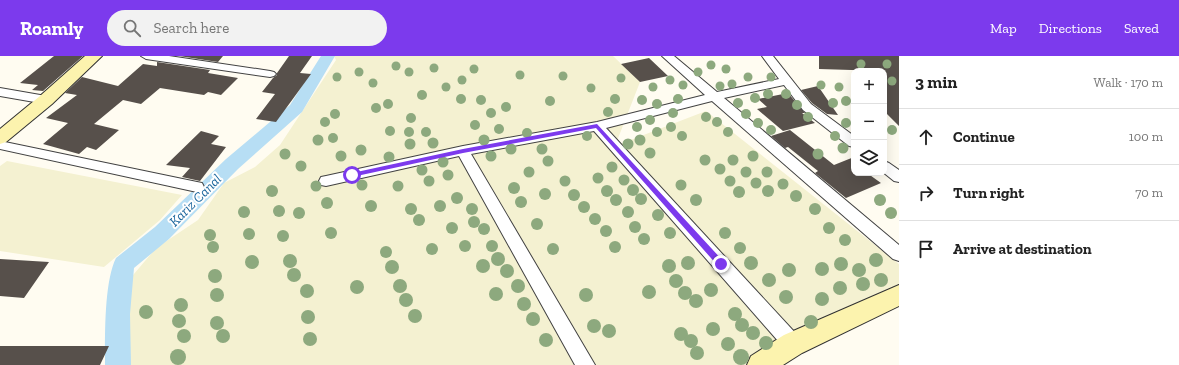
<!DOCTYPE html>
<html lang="en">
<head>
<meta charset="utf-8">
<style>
	body { margin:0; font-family:"Zilla Slab",serif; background:#f2f2f2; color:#222 }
	.controls { position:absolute; right:12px; top:12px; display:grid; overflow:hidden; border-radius:8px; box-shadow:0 4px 16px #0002 }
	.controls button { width:36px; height:36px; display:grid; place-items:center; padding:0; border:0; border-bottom:1px solid #e0e0e0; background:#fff; color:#222; font:20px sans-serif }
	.stop { position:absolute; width:12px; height:12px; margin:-9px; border:3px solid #7c3aed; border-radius:50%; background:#fff }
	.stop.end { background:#7c3aed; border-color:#fff; box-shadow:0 1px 4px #0008 }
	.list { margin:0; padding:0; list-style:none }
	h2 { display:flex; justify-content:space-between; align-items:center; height:52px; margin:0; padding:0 16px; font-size:17px }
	h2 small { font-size:13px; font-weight:400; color:#767676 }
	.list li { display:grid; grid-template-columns:26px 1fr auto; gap:12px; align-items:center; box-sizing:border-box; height:56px; padding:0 16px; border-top:1px solid #e0e0e0 }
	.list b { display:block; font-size:15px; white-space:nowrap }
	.list em { font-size:13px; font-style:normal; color:#767676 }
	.icon { flex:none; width:22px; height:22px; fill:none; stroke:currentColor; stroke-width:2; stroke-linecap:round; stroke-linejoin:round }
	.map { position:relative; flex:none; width:899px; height:309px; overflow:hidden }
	header { display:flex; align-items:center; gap:24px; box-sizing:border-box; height:56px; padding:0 20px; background:#7c3aed; color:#fff }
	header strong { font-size:19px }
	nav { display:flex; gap:22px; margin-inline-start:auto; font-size:14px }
	.search { width:280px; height:36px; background:#f2f2f2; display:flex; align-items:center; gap:10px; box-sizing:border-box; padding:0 14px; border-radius:22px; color:#767676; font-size:15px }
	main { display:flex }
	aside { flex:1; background:#fff }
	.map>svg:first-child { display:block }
	.farmland { fill:#f4f1d1 }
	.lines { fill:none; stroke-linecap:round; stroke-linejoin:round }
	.canal { fill:#b7def4; fill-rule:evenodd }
	.building { fill:#57504b }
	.street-casing { stroke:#424242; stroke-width:2 }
	.secondary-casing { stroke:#313131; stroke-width:2 }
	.street { fill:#fff; fill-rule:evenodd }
	.secondary { fill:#fcf3ae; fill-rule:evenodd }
	.tree { fill:#8da97e }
	.route { fill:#7c3aed }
	.labels { text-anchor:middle; stroke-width:4; stroke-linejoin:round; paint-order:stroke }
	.water-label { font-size:14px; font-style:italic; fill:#1b669d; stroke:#fff }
</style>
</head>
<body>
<header>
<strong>Roamly</strong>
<div class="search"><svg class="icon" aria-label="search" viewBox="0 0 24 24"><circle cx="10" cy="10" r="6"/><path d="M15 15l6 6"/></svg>Search here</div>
<nav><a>Map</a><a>Directions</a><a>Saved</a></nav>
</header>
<main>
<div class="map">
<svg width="899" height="309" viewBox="0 0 899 309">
	<rect width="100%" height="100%" fill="#fffcf1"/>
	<path class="farmland" d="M334 0H613L640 26 615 90 706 55 899 208V234L769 309H125L128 280V225L156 192 198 164 224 127 255 111 280 89 336 4Z
		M7 105 182 139 160 164 104 211 0 195V110Z"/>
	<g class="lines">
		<path class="canal" d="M321 0H335L302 56 238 113 169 183 134 212 130 258 131 309H105C105 281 104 226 116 202L155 171 226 103 290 49Z"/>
	</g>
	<path class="building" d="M54 0H83L43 35 32 34 38 29 20 27Z
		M179 0H223L218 6Z
		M289 0H312L300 17 311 18 276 66 256 63 275 38 262 36 273 22 277 19V17Z
		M819 0H899V70L884 55V15L819 13Z
		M649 2 668 20 640 26 621 8Z
		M157 6 210 14 208 17 238 22 221 39 208 36 204 39 160 32 141 48 123 44 94 68 119 74 96 94 87 91 79 98 43 88 68 67 46 62 77 39 65 37 82 21 118 30 143 8 157 10Z
		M818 30 838 59 827 58 812 47 801 34Z
		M788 37 805 57H802L815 67 783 75 757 53 767 51 758 43Z
		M790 74 834 109 854 101V117H867L881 127 846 142 815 117 818 115 788 91 785 92 771 80Z
		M201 75 219 80 211 88 226 91 200 125 182 121 190 112 166 109Z
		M0 203 49 206 24 242 0 240Z
		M0 290H109L100 309H0Z"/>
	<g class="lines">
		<defs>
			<path id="street" d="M141 0H169L270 15 274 16 276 18 274 20 270 21 146 3Z
				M662 0H674L717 36 779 23 762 0H773L811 48 854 80V91L849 90 803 54 784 29 724 42 899 189V205L893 203 712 45 606 72 800 282 802 288 800 294 793 297 786 294 594 75 471 98 595 309H575L459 100 326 130 321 129 319 125 321 121 326 120 463 90 597 66 705 39Z
				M0 32 46 40 50 41 52 44 50 47 46 48 0 40Z
				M0 85 197 126 202 127 204 131 202 135 197 136 0 93Z
				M884 105 889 107 899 114V126L894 125 884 117Z"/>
			<path id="secondary" d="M85 0H102L52 48 6 86 0 88V73L40 40Z
				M899 229V250L802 297 783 309H747L751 300 784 279Z"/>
		</defs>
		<use href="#street" class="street-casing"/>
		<use href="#secondary" class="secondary-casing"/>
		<use href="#street" class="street"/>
		<use href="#secondary" class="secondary"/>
	</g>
	<g class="tree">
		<circle cx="861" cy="8" r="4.5"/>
		<circle cx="887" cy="8" r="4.5"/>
		<circle cx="711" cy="9" r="4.5"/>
		<circle cx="396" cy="10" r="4.5"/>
		<circle cx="434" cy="12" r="4.5"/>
		<circle cx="474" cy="13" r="4.5"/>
		<circle cx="726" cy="13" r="4.5"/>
		<circle cx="359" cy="16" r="4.5"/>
		<circle cx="409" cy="16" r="4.5"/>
		<circle cx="698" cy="16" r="4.5"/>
		<circle cx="520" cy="19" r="4.5"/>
		<circle cx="563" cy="20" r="4.5"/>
		<circle cx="337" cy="21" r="4.5"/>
		<circle cx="748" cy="21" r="4.5"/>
		<circle cx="771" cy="21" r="4.5"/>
		<circle cx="621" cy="22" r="4.5"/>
		<circle cx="462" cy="24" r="4.5"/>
		<circle cx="670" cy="24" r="4.5"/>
		<circle cx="892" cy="25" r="4.5"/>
		<circle cx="373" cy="27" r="4.5"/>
		<circle cx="732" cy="28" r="4.5"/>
		<circle cx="683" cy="29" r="4.5"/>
		<circle cx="821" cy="29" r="4.5"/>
		<circle cx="720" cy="30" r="4.5"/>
		<circle cx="446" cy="31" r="4.5"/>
		<circle cx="653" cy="31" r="4.5"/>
		<circle cx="839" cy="31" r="4.5"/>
		<circle cx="591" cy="32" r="4.5"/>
		<circle cx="768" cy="38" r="5"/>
		<circle cx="786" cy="38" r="5"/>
		<circle cx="422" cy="39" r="5"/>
		<circle cx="755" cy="42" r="5"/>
		<circle cx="461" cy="43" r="5"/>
		<circle cx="615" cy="43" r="5"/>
		<circle cx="678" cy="43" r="5"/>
		<circle cx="481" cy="44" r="5"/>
		<circle cx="642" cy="44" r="5"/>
		<circle cx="550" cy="45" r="5"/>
		<circle cx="846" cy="45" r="5"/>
		<circle cx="738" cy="47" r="5"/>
		<circle cx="833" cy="47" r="5"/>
		<circle cx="388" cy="48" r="5"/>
		<circle cx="657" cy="48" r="5"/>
		<circle cx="797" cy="49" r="5"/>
		<circle cx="506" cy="51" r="5"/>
		<circle cx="376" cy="52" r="5"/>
		<circle cx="608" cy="56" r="5"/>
		<circle cx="491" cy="57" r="5"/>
		<circle cx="673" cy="57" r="5"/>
		<circle cx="335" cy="58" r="5"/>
		<circle cx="746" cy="58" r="5"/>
		<circle cx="706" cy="61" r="5"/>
		<circle cx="808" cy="61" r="5"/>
		<circle cx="411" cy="62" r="5"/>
		<circle cx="650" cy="64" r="5"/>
		<circle cx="325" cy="66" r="5"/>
		<circle cx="717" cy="66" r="5"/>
		<circle cx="758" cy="67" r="5"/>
		<circle cx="846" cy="67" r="5"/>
		<circle cx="475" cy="69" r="5"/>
		<circle cx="637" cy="71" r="5"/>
		<circle cx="671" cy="71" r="5"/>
		<circle cx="499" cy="73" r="5"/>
		<circle cx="771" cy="74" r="5"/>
		<circle cx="892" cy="74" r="5"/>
		<circle cx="390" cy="75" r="5"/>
		<circle cx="409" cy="76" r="5"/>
		<circle cx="426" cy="76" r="5"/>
		<circle cx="657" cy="76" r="5"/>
		<circle cx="728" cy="76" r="5"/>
		<circle cx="527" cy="77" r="5"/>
		<circle cx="587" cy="80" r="5"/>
		<circle cx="682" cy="80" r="5"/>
		<circle cx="835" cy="80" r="5"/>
		<circle cx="333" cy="82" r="5"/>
		<circle cx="318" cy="84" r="5.5"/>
		<circle cx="484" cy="84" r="5.5"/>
		<circle cx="640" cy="84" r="5.5"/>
		<circle cx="433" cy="87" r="5.5"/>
		<circle cx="410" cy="88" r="5.5"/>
		<circle cx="628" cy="88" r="5.5"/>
		<circle cx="843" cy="92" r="5.5"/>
		<circle cx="511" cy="93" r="5.5"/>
		<circle cx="542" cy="93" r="5.5"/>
		<circle cx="361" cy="94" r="5.5"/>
		<circle cx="650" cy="97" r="5.5"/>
		<circle cx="285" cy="98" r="5.5"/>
		<circle cx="818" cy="98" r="5.5"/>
		<circle cx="341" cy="100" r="5.5"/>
		<circle cx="491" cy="100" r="5.5"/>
		<circle cx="753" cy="100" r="5.5"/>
		<circle cx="389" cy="101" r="5.5"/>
		<circle cx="705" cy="104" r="5.5"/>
		<circle cx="733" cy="104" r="5.5"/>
		<circle cx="548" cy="105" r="5.5"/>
		<circle cx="443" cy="106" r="5.5"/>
		<circle cx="301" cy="110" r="5.5"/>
		<circle cx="612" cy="111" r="5.5"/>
		<circle cx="720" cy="113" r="5.5"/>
		<circle cx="422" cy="114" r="5.5"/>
		<circle cx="529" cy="116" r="5.5"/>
		<circle cx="746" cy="116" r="5.5"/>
		<circle cx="767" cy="116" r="5.5"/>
		<circle cx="448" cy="119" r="5.5"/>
		<circle cx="598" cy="122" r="5.5"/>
		<circle cx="624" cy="124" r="5.5"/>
		<circle cx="429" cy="125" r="5.5"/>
		<circle cx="565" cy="125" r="5.5"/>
		<circle cx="730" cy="125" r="5.5"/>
		<circle cx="756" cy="127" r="5.5"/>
		<circle cx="783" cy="128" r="5.5"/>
		<circle cx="362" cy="129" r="5.5"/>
		<circle cx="681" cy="129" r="5.5"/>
		<circle cx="316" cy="130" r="5.5"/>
		<circle cx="398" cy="130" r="5.5"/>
		<circle cx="514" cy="132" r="6"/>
		<circle cx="633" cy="134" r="6"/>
		<circle cx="272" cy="135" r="6"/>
		<circle cx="607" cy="135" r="6"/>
		<circle cx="768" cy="135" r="6"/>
		<circle cx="739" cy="136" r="6"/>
		<circle cx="545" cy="138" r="6"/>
		<circle cx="574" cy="139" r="6"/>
		<circle cx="796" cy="140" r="6"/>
		<circle cx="457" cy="142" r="6"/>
		<circle cx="641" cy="143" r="6"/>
		<circle cx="616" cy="144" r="6"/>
		<circle cx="696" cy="144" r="6"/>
		<circle cx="880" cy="144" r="6"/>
		<circle cx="521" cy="146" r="6"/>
		<circle cx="327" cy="147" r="6"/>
		<circle cx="371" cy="150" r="6"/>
		<circle cx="440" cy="150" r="6"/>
		<circle cx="584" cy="151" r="6"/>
		<circle cx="411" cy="153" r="6"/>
		<circle cx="472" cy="153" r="6"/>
		<circle cx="815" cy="153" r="6"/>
		<circle cx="279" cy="155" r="6"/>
		<circle cx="244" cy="156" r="6"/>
		<circle cx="628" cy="156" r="6"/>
		<circle cx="299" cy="157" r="6"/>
		<circle cx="891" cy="157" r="6"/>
		<circle cx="658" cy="159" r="6"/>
		<circle cx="595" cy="163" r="6"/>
		<circle cx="419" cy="164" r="6"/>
		<circle cx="474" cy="166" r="6"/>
		<circle cx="537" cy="168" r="6"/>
		<circle cx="635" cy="171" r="6"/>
		<circle cx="452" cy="172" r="6"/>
		<circle cx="829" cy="172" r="6"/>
		<circle cx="484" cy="173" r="6"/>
		<circle cx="606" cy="175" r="6"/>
		<circle cx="331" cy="177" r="6"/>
		<circle cx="670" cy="177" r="6"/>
		<circle cx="725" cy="177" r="6"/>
		<circle cx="249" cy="178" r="6"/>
		<circle cx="210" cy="179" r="6"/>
		<circle cx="283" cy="180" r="6"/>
		<circle cx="644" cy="183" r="6"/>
		<circle cx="845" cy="184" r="6"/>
		<circle cx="465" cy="190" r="6"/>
		<circle cx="492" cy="190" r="6"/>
		<circle cx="213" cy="191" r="6"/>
		<circle cx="615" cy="191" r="6"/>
		<circle cx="740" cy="192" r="6"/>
		<circle cx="432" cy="193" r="6"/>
		<circle cx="553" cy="193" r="6"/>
		<circle cx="386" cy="196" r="6"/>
		<circle cx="498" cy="203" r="7"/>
		<circle cx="876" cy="204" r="7"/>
		<circle cx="290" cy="205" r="7"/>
		<circle cx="252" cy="206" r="7"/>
		<circle cx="688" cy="207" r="7"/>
		<circle cx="751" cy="207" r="7"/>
		<circle cx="841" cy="208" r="7"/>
		<circle cx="483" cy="210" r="7"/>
		<circle cx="669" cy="210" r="7"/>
		<circle cx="392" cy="211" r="7"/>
		<circle cx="822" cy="213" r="7"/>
		<circle cx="789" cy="214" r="7"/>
		<circle cx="859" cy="214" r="7"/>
		<circle cx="507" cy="215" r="7"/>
		<circle cx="294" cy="219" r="7"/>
		<circle cx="215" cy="220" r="7"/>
		<circle cx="769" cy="224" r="7"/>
		<circle cx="881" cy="224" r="7"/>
		<circle cx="676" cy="225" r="7"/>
		<circle cx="863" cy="228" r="7"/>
		<circle cx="400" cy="230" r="7"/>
		<circle cx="518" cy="230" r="7"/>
		<circle cx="357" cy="231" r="7"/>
		<circle cx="840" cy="232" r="7"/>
		<circle cx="711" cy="234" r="7"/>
		<circle cx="307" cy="235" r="7"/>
		<circle cx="649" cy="236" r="7"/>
		<circle cx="685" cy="237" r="7"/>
		<circle cx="496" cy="238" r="7"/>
		<circle cx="217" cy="239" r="7"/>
		<circle cx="586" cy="239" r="7"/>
		<circle cx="786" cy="241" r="7"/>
		<circle cx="822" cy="243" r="7"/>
		<circle cx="406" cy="244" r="7"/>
		<circle cx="696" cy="245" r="7"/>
		<circle cx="524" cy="248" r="7"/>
		<circle cx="181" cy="249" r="7"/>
		<circle cx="146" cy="256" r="7"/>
		<circle cx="735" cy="258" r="7"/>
		<circle cx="415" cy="260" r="7"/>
		<circle cx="308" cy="261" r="7"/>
		<circle cx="533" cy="263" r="7"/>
		<circle cx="179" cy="265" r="7"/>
		<circle cx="811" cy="266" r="7"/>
		<circle cx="217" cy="267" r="7"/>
		<circle cx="742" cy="269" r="7"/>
		<circle cx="594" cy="270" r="7"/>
		<circle cx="713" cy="273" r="7"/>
		<circle cx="609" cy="275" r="7"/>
		<circle cx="753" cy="277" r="7"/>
		<circle cx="681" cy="278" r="7"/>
		<circle cx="184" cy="280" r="7"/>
		<circle cx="223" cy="280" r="7"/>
		<circle cx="310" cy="283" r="7"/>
		<circle cx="546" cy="284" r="7"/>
		<circle cx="691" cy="285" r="7"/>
		<circle cx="766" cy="287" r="7"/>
		<circle cx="728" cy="288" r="7"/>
		<circle cx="697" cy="297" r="7"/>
		<circle cx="178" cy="301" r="8"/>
		<circle cx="741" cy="301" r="8"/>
	</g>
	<path class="route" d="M597 68 724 206V210H718L596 72 463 97 352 121 349 119 352 117 463 93Z"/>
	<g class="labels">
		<g class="water-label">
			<text transform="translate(195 144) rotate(-45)" y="5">Kariz Canal</text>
		</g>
	</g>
</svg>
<div class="controls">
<button>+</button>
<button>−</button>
<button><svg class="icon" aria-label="layers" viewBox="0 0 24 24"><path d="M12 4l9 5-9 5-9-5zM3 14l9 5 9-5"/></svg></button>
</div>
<div class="stop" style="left:352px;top:119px"></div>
<div class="stop end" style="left:721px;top:208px"></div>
</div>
<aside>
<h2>3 min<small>Walk · 170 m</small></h2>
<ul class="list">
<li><svg class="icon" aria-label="ahead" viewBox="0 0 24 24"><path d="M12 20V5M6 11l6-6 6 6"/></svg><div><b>Continue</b></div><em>100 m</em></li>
<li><svg class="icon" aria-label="right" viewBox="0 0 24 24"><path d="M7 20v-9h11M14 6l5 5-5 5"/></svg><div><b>Turn right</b></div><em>70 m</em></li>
<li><svg class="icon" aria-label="arrive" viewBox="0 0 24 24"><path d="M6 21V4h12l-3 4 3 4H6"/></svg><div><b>Arrive at destination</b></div></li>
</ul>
</aside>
</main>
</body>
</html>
